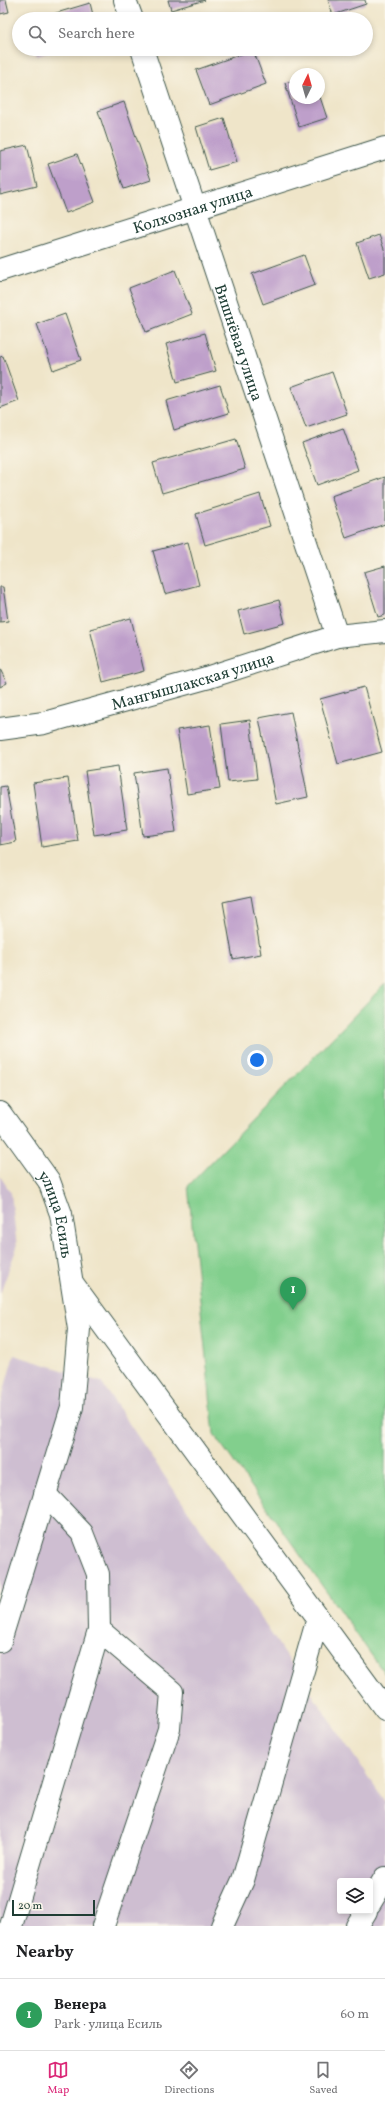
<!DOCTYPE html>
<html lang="en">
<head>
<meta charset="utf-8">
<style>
	body { margin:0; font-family:Vollkorn,serif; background:#f6f6f6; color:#202124 }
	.controls { position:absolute; right:12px; bottom:12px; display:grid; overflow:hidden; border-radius:4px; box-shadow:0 2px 6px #0003 }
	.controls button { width:36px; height:36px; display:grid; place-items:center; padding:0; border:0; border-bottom:1px solid #e0e0e0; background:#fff; color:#202124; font:20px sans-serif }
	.compass { position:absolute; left:289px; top:68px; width:36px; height:36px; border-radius:50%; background:#fff; box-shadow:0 2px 6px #0003; rotate:5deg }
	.scale { position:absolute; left:12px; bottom:10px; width:83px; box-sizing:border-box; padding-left:4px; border:2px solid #1f3d34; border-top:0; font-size:11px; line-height:14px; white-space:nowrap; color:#1f3d34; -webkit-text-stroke:3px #fbf7ec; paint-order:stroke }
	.you { position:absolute; left:257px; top:1060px; width:14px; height:14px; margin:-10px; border:3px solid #fff; border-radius:50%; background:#1a73e8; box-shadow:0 0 0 6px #1a73e833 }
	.badge { display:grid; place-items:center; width:26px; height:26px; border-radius:50%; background:#db2777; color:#fff; font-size:13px; font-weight:700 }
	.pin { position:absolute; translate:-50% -33px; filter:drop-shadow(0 1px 2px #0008) }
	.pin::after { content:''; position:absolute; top:21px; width:14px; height:12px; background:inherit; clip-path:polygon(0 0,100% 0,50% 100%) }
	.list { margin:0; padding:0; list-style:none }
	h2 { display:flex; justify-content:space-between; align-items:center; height:52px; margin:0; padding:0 16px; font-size:17px }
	h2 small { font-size:13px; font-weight:400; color:#757577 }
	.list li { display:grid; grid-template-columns:26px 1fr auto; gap:12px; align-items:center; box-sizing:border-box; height:72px; padding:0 16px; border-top:1px solid #e0e0e0 }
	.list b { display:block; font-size:15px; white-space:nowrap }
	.list p { margin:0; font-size:13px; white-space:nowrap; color:#757577 }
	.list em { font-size:13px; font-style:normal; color:#757577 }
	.icon { flex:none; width:22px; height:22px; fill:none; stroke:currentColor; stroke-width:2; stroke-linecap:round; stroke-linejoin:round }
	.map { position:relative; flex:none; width:385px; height:1926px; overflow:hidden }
	.search { position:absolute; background:#fff; box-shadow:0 2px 6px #0003; left:12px; right:12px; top:12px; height:44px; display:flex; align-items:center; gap:10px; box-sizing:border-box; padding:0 14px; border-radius:22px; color:#757577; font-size:15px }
	.sheet { height:124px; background:#fff }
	nav { display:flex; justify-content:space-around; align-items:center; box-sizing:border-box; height:56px; border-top:1px solid #e0e0e0; background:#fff; font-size:11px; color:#757577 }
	nav a { display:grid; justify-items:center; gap:2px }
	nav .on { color:#db2777 }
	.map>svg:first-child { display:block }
	.industrial { fill:#cebed1; fill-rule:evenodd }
	.green { fill:#82cf8d; stroke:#508660 }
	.building { fill:#be9fca }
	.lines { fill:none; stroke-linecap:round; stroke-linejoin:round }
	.minor-casing { stroke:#3e564a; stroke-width:24 }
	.minor { stroke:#fff; stroke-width:22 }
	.labels { text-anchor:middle; stroke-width:3; stroke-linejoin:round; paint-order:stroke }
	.street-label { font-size:16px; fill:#1f3d34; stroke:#fbf7ec }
</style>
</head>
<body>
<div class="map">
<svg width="385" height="1926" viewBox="0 0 385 1926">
	<rect width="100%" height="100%" fill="#fbf7ec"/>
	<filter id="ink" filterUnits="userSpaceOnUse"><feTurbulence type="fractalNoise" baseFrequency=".025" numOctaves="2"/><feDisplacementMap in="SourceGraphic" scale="8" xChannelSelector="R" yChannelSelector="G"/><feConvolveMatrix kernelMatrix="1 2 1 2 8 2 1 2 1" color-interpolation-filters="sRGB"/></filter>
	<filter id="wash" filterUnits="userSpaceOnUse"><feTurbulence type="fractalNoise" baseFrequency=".012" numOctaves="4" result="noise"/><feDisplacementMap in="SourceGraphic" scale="16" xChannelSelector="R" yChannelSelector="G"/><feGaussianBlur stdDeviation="0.9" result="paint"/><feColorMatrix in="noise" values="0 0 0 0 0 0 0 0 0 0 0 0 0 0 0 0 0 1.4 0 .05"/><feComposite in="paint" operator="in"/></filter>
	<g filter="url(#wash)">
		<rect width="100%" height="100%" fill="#efe5c9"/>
		<path class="industrial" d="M0 1176 11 1193 17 1247 0 1294Z
			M14 1355 101 1382 385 1802V1926H0V1404ZM340 1881H370V1911H340Z"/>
		<path class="green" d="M385 984V1674L214 1434 188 1186Z"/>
		<g id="blocks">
			<path class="building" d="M0 0H6L9 12 0 14Z
				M168 0H205L171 10Z
				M328 0H365L366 4 333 15Z
				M90 3 94 19H36Z
				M35 49H59L37 56Z
				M253 50 266 84 209 105 196 70Z
				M295 80V98H319V94L327 118 299 127 285 83Z
				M124 102 151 180 124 189 98 111Z
				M224 118 237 162 209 170 196 127Z
				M27 145 37 186 0 195V151Z
				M77 154 95 202 66 213 48 164Z
				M379 235 385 252V273L369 278 357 243Z
				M304 255 315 285 263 304 252 274Z
				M175 270 192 314 146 332 129 288Z
				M65 314 81 360 53 370 37 324Z
				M205 333 216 371 177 382 166 344Z
				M3 356 19 401 0 408V357Z
				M332 372 347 414 306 428 291 387Z
				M220 385 229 413 174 430 166 401Z
				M343 428 358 470 317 485 302 443Z
				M236 439 245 469 162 493 153 463Z
				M385 477V524L346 538 331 496Z
				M260 494 270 526 205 545 196 514Z
				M188 542 199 585 165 594 153 551Z
				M385 566V615L378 617 364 572Z
				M0 587H3L8 621 0 622Z
				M279 600 285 623 244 634 238 611Z
				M131 618 144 671 103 682 90 629Z
				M0 669 7 683 0 687Z
				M364 687 382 752 338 764 320 699Z
				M291 712 308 797 276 804 259 718Z
				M250 720 257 779 228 782 221 724Z
				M210 725 220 789 187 794 177 730Z
				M118 766 127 830 94 835 85 771Z
				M167 768 176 832 143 836 134 773Z
				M68 778 78 841 42 847 33 783Z
				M6 786 16 842 0 845V787Z
				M251 896 261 954 233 959 223 902Z"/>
		</g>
	</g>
	<g filter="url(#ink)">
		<use href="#blocks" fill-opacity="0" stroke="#3e564a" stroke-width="1"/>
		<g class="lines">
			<defs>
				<g id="minor">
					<path d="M125 0 132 19"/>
					<path id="s1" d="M142 49 337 636"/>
					<path id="s2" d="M0 270 385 148"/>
					<path id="s3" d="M0 729 44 723 206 678 337 636 385 631"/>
					<path id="s4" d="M0 1113 49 1181 61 1214 79 1329 72 1407 0 1641"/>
					<path d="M73 1284 385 1709"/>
					<path d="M99 1630 172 1692 169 1729 103 1926"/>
					<path d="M370 1903 385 1878"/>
					<path d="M11 1926 99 1630 98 1574 82 1533 45 1494"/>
					<path d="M222 1926 243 1880 318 1618"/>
					<path d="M357 1926 366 1911"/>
				</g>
			</defs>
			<use href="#minor" class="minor-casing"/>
			<use href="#minor" class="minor"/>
		</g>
	</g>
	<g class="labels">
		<g class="street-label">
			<text dy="6" stroke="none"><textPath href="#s2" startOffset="202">Колхозная улица</textPath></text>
			<text dy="6" stroke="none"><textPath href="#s1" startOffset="309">Вишнёвая улица</textPath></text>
			<text dy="6" stroke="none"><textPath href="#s3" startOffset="199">Мангышлакская улица</textPath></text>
			<text dy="6" stroke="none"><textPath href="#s4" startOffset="118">улица Есиль</textPath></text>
		</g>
	</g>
</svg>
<div class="controls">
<button><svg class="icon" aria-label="layers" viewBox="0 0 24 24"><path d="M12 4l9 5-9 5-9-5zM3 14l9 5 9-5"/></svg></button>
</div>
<svg class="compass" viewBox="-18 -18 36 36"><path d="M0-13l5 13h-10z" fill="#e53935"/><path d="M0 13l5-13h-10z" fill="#757577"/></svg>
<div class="scale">20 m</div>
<div class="you"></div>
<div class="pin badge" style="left:293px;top:1310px;background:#2e9e5b">1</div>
<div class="search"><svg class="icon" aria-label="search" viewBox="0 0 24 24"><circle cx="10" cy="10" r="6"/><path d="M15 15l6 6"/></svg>Search here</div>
</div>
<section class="sheet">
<h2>Nearby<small></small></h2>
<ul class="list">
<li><span class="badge" style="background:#2e9e5b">1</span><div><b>Венера</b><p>Park · улица Есиль</p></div><em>60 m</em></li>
</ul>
</section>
<nav>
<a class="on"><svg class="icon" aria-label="map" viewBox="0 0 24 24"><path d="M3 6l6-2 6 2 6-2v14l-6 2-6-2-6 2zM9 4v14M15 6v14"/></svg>Map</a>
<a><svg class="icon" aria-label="directions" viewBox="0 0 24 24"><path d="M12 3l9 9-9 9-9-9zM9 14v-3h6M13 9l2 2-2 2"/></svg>Directions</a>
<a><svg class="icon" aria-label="saved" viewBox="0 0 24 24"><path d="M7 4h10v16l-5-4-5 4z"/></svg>Saved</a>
</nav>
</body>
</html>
